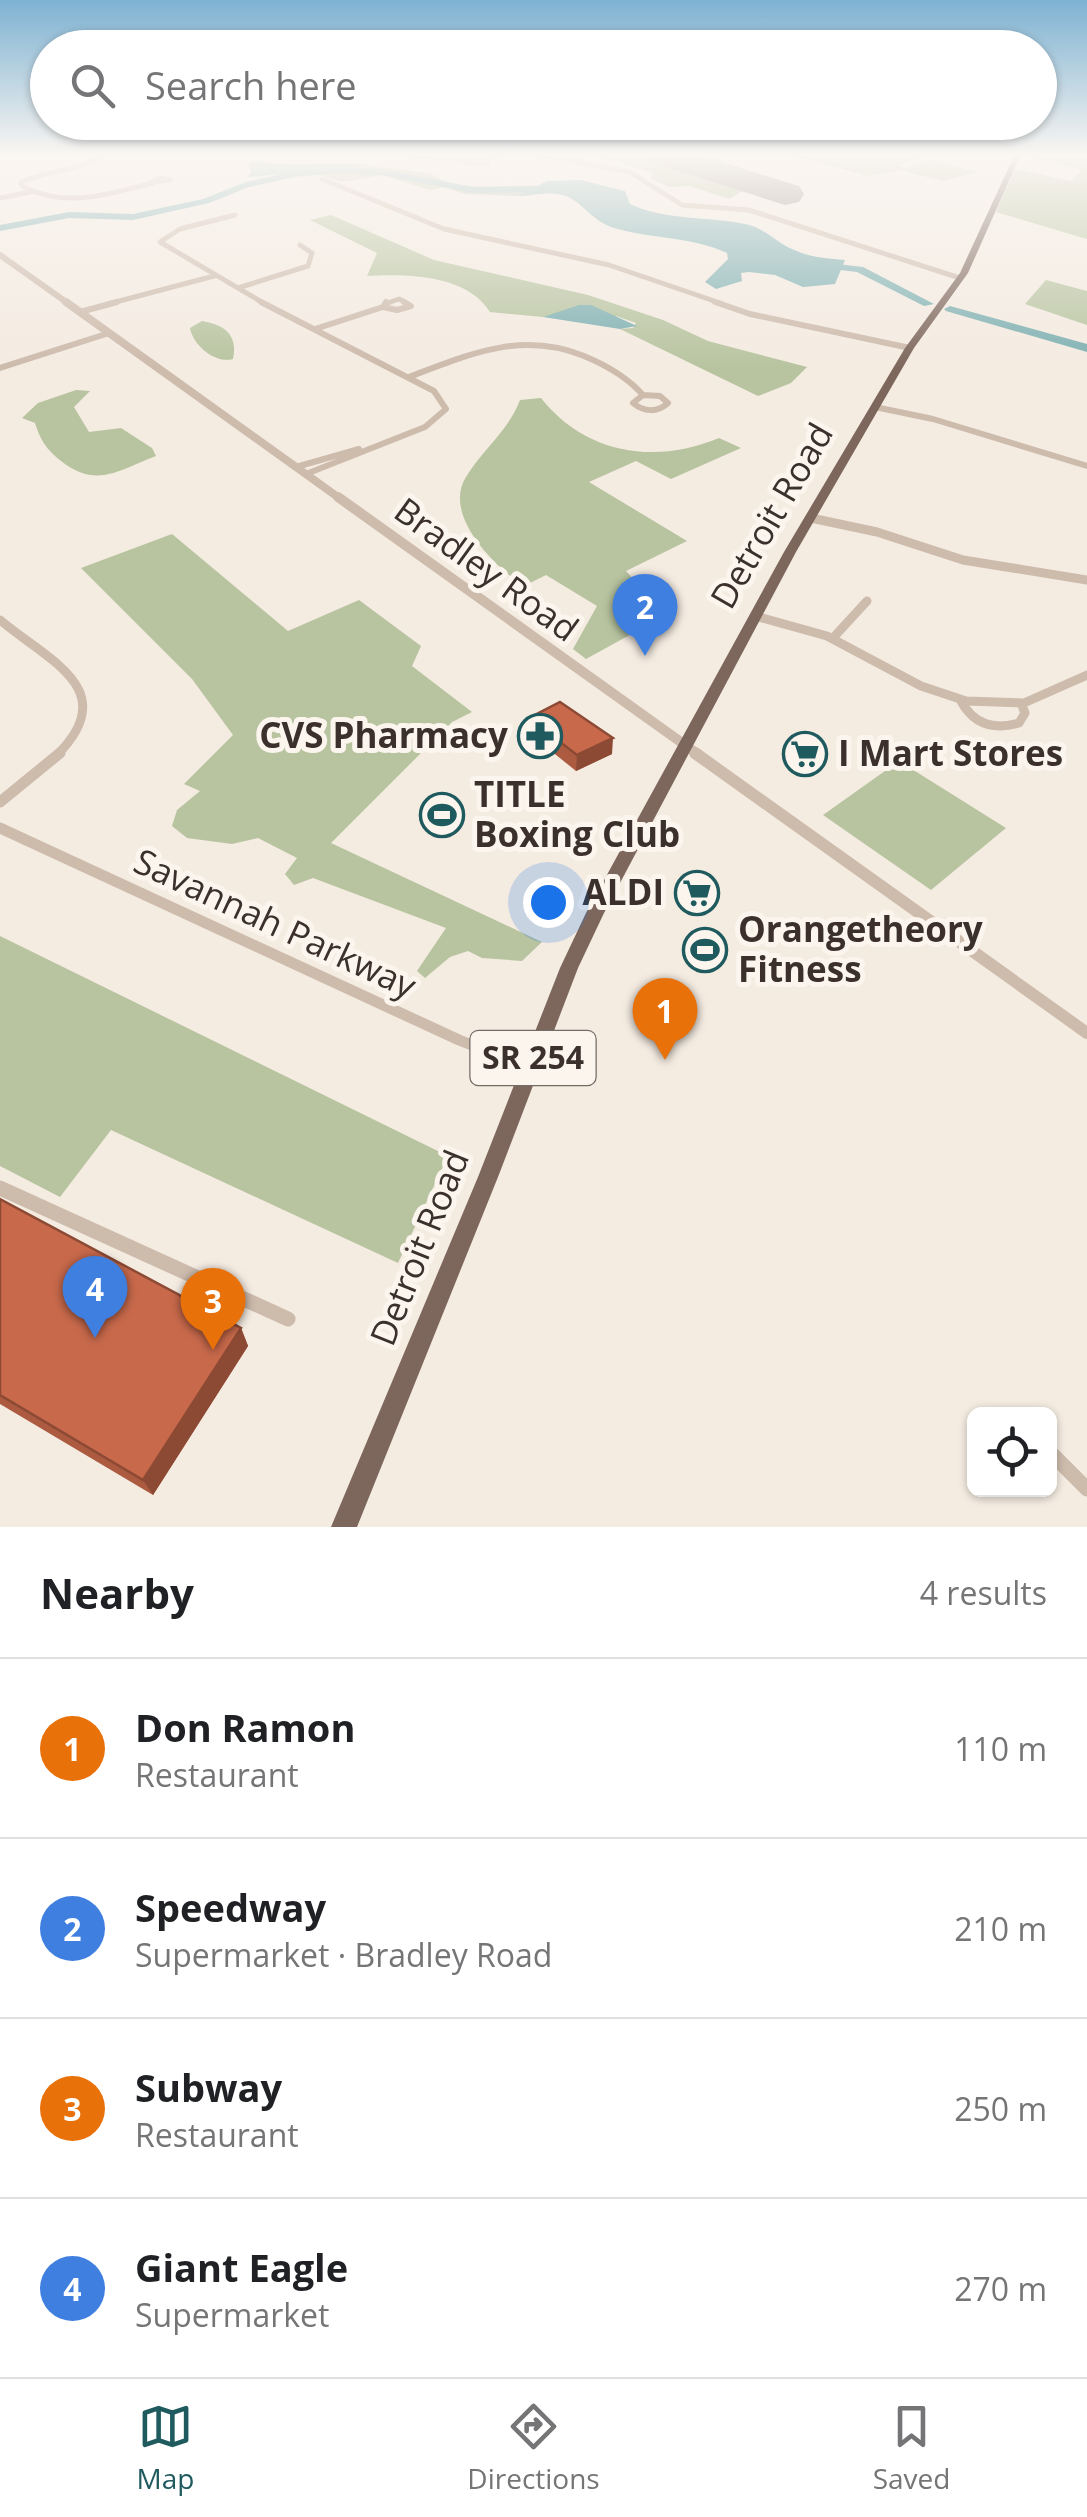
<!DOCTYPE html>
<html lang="en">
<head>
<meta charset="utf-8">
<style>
	body { margin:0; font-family:"Open Sans",sans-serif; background:#f2f2f2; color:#202124 }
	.controls { position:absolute; right:30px; bottom:30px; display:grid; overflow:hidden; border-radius:15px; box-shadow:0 2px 8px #0004 }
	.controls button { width:90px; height:90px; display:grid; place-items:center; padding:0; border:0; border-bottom:2px solid #e0e0e0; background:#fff; color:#202124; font:50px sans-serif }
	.you { position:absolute; left:548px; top:902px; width:35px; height:35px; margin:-25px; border:8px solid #fff; border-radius:50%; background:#1a73e8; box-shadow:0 0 0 15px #1a73e833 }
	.badge { display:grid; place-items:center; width:65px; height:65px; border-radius:50%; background:#1f5a5e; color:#fff; font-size:32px; font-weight:700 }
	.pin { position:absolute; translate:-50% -82px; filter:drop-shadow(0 2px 5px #0008) }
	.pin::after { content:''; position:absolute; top:52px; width:35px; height:30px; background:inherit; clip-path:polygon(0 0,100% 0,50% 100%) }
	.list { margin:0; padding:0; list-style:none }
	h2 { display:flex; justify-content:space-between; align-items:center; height:130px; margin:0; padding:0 40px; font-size:42px }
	h2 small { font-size:32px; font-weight:400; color:#757577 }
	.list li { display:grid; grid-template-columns:65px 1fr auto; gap:30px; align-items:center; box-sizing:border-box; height:180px; padding:0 40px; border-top:2px solid #e0e0e0 }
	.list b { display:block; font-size:38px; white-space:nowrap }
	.list p { margin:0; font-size:32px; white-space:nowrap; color:#757577 }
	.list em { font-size:32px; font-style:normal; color:#757577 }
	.icon { flex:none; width:55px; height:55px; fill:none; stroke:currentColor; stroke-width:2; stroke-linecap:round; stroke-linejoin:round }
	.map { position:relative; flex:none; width:1087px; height:1527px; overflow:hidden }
	.search { position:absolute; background:#fff; box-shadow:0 2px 8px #0004; left:30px; right:30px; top:30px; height:110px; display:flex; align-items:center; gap:25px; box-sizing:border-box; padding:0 35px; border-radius:55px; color:#757577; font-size:38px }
	.sheet { height:850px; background:#fff }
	nav { display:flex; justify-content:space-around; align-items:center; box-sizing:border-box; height:140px; border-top:2px solid #e0e0e0; background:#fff; font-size:28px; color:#757577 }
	nav a { display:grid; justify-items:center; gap:5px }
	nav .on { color:#1f5a5e }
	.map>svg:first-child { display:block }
	.green { fill:#b8c4a0 }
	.water { fill:#7fb0b2 }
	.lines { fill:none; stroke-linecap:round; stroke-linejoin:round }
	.river { fill:#7fb0b2; fill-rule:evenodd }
	.runway { fill:#988e86; fill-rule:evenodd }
	.minor-far4 { stroke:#cdbbac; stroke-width:5 }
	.minor-far3 { stroke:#cdbbac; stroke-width:6 }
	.minor-far2 { stroke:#cdbbac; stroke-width:9 }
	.minor-far1 { stroke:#cdbbac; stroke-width:11 }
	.minor { stroke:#cdbbac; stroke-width:15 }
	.tertiary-far3 { stroke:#cdbbac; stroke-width:6 }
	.tertiary-far2 { stroke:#cdbbac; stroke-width:8 }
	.tertiary-far1 { stroke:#cdbbac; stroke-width:10 }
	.tertiary { stroke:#cdbbac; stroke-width:12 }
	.primary { fill:#7d675c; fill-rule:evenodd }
	.wall { fill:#ac5a40 }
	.shaded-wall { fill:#8c4a34 }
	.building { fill:#c8694b; stroke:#8c4a34; stroke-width:2.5 }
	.labels { text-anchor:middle; stroke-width:10; stroke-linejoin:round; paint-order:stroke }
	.shield { fill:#fbf5ee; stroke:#756b66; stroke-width:2.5 }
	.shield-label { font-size:32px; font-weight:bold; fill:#3b302b }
	.street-label { font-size:35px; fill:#3b302b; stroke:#fbf5ee }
	.poi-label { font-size:35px; font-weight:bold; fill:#3b302b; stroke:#fbf5ee; text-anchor:start }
</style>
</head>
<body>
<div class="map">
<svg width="1087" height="1527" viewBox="0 0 1087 1527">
	<rect width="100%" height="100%" fill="#f4ebe1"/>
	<path class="green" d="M595 154H639L746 189 729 199 690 186 669 187 651 179 652 173Z
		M787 154H907L915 157 899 166 906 168 930 160 979 172 943 181 899 170 868 176Z
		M1025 154H1087V239L996 212 1015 169 1071 181 1082 170Z
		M351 164 430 173C460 195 505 183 539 186L518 196 464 194 444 187 430 190 382 175 343 182 317 174Z
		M331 215 434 260 588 295 663 320 708 341 807 367 791 383 758 396 620 329 633 328 636 323 616 316 543 317 490 312C466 274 407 274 367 276L377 253 310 220Z
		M1046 280 1087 291V325L1025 304Z
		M202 321C226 325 238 336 233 359 216 364 193 346 190 328Z
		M76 390 90 391 74 407 89 432 121 428 152 448 156 456C119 470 97 489 61 461 47 450 40 440 35 423L22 418 38 403Z
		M541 398C585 454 655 465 719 438L741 448 671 479 636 461 589 482 687 541 626 571 666 615 586 659 573 649 597 606 546 575 524 586C495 567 442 515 466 477 483 449 509 430 520 400Z
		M172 534 288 631 359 600 421 646 412 666 472 712 452 722 331 843 542 942 522 961 482 958 468 951 450 957 425 978 417 971 446 928 313 878 294 885 285 874 297 858 258 838 232 844 187 838 172 826 177 810 200 791 184 784 233 735 192 679 81 568Z
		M899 761 1006 828 931 890 823 815Z
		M0 936 448 1156 398 1263 111 1130 60 1197 0 1166Z"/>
	<path class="water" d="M257 161C293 169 335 161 372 165L248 177 251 172 248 162Z
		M581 180 625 191 630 204C667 221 707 216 745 224 765 228 776 242 792 249 811 258 825 258 845 260L835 284 803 287 775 275 749 272 741 273 742 281 716 289 705 282 728 259 727 253C693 237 654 239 618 229 589 222 583 198 558 194 545 192 530 196 518 196L547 181Z
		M579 305H591L637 326 620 329 543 317Z"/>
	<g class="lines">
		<path class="river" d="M337 167 380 169 473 187 548 186 553 189 548 192 473 193 380 175 337 173 294 177 249 187 209 203 133 220 69 218 0 231V225L69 212 133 214 203 199 246 182 294 171Z
			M820 262 863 267 934 304 924 306 857 272 816 267 815 265Z
			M950 306 1087 344V352L946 311 944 309Z"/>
		<path class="runway" d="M642 154H696L799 186 804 194 799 202 785 205 647 161Z"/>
		<path class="minor-far4" d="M105 154C80 171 48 170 21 182L22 186C65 209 108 194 153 183
			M406 154 460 160 501 154
			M535 154 630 172 682 205 749 210 960 278
			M463 162 488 164 484 157
			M160 178 170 180 152 182Z
			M322 179 444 229 609 265 723 304
			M0 198 30 192
			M235 215 180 229 160 242 265 304
			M238 288 308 266 312 253 300 245
			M108 304 214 276
			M385 304 399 299 408 304"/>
		<path class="minor-far3" d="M261 302 434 391 446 409 425 427 306 474
			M386 302 383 307 397 310 411 306 404 302
			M715 302 750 314 910 348
			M80 312 117 302
			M315 329 383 307
			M0 368 109 333
			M409 377C468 355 521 330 584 356 606 365 627 377 643 395
			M643 395 660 396 668 403C657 413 644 412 633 403Z
			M875 407 933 419 1087 466
			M296 467 359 449"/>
		<path class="minor-far2" d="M811 518 877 532 963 560 1087 580
			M755 616 827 636 921 686 966 701 1024 703 1087 675
			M0 620C47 660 123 689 57 755
			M833 638 867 601
			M961 701C974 725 994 730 1019 723L1025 713 1021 703"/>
		<path class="minor-far1" d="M0 802 60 753
			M0 828 459 1040 529 1068"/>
		<path class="minor" d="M0 1188 288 1319
			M1050 1452 1087 1489"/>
		<path class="tertiary-far3" d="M0 255 69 304"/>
		<path class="tertiary-far2" d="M66 302 342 500"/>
		<path class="tertiary-far1" d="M338 497 699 755"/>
		<path class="tertiary" d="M695 753 1087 1033"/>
		<path class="primary" d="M1015 154H1021L968 273 914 348 796 552 604 913 578 968 498 1177 357 1527H331L478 1177 560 968 586 913 784 552 905 348 960 273Z"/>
	</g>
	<path class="wall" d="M529 718 612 754 576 771 530 734Z
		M0 1199 241 1328 248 1346 153 1495 0 1404Z"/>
	<path class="shaded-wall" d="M613 738 612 754 576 771 577 755Z
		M241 1328 248 1346 153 1495 143 1480Z"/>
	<path class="building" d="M560 702 613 738 577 755 529 718Z
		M0 1199 241 1328 143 1480 0 1395Z"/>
	<linearGradient id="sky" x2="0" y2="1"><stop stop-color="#7eb2d2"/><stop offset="0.42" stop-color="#faf6f2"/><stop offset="1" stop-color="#faf6f2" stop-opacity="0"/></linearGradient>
	<rect width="1087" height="368" fill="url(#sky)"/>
	<defs>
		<symbol id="pharmacy-ring" viewBox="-11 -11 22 22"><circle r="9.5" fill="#fbf5ee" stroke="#1f5a5e" stroke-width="1.5"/><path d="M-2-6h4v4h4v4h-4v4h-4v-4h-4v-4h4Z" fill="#1f5a5e"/></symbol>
		<symbol id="supermarket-ring" viewBox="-11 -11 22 22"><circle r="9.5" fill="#fbf5ee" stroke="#1f5a5e" stroke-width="1.5"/><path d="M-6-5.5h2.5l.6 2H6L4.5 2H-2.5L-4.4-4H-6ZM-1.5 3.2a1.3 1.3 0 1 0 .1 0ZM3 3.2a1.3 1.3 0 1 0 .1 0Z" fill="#1f5a5e"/></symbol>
		<symbol id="stadium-ring" viewBox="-11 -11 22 22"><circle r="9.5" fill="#fbf5ee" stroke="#1f5a5e" stroke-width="1.5"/><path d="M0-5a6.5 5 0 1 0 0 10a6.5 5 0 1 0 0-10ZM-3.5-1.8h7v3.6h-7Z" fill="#1f5a5e"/></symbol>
	</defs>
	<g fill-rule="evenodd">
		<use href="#pharmacy-ring" x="515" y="711" width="50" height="50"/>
		<use href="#supermarket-ring" x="780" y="729" width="50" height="50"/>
		<use href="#stadium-ring" x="417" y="790" width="50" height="50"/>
		<use href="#supermarket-ring" x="672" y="868" width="50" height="50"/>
		<use href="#stadium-ring" x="680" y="925" width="50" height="50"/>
	</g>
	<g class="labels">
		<rect class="shield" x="470.5" y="1031" width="125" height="54" rx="8"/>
		<g class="shield-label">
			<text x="533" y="1069">SR 254</text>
		</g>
		<g class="street-label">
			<text transform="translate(772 516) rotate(-60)" y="12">Detroit Road</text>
			<text transform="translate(486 570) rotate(36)" y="12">Bradley Road</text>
			<text transform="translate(275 924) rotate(25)" y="12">Savannah Parkway</text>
			<text transform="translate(420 1248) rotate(-68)" y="12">Detroit Road</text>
		</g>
		<g class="poi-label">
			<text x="508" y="748" text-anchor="end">CVS Pharmacy</text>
			<text x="838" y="766">I Mart Stores</text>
			<text x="474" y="807">TITLE<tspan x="474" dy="40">Boxing Club</tspan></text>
			<text x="664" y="905" text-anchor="end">ALDI</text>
			<text x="738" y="942">Orangetheory<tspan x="738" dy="40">Fitness</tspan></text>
		</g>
	</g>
</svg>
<div class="controls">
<button><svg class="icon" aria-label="locate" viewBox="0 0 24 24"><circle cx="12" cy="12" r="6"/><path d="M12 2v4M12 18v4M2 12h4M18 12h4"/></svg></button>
</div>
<div class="you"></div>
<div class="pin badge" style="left:665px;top:1060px;background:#e8710a">1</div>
<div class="pin badge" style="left:645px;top:656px;background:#3f7fe0">2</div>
<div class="pin badge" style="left:213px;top:1350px;background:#e8710a">3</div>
<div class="pin badge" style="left:95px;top:1338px;background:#3f7fe0">4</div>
<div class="search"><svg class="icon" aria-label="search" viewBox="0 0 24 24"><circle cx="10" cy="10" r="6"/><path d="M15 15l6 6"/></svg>Search here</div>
</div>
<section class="sheet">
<h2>Nearby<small>4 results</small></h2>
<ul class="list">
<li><span class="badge" style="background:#e8710a">1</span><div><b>Don Ramon</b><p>Restaurant</p></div><em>110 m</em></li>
<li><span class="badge" style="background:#3f7fe0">2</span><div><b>Speedway</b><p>Supermarket · Bradley Road</p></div><em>210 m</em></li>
<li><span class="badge" style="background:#e8710a">3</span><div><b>Subway</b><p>Restaurant</p></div><em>250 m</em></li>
<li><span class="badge" style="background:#3f7fe0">4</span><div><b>Giant Eagle</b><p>Supermarket</p></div><em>270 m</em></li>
</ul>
</section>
<nav>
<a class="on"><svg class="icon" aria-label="map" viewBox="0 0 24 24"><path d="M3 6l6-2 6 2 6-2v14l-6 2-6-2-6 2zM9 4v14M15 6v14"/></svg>Map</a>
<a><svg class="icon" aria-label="directions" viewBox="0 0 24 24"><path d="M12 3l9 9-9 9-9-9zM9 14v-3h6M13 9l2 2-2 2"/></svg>Directions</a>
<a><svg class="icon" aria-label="saved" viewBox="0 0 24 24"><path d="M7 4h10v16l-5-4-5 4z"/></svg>Saved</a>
</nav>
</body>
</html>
